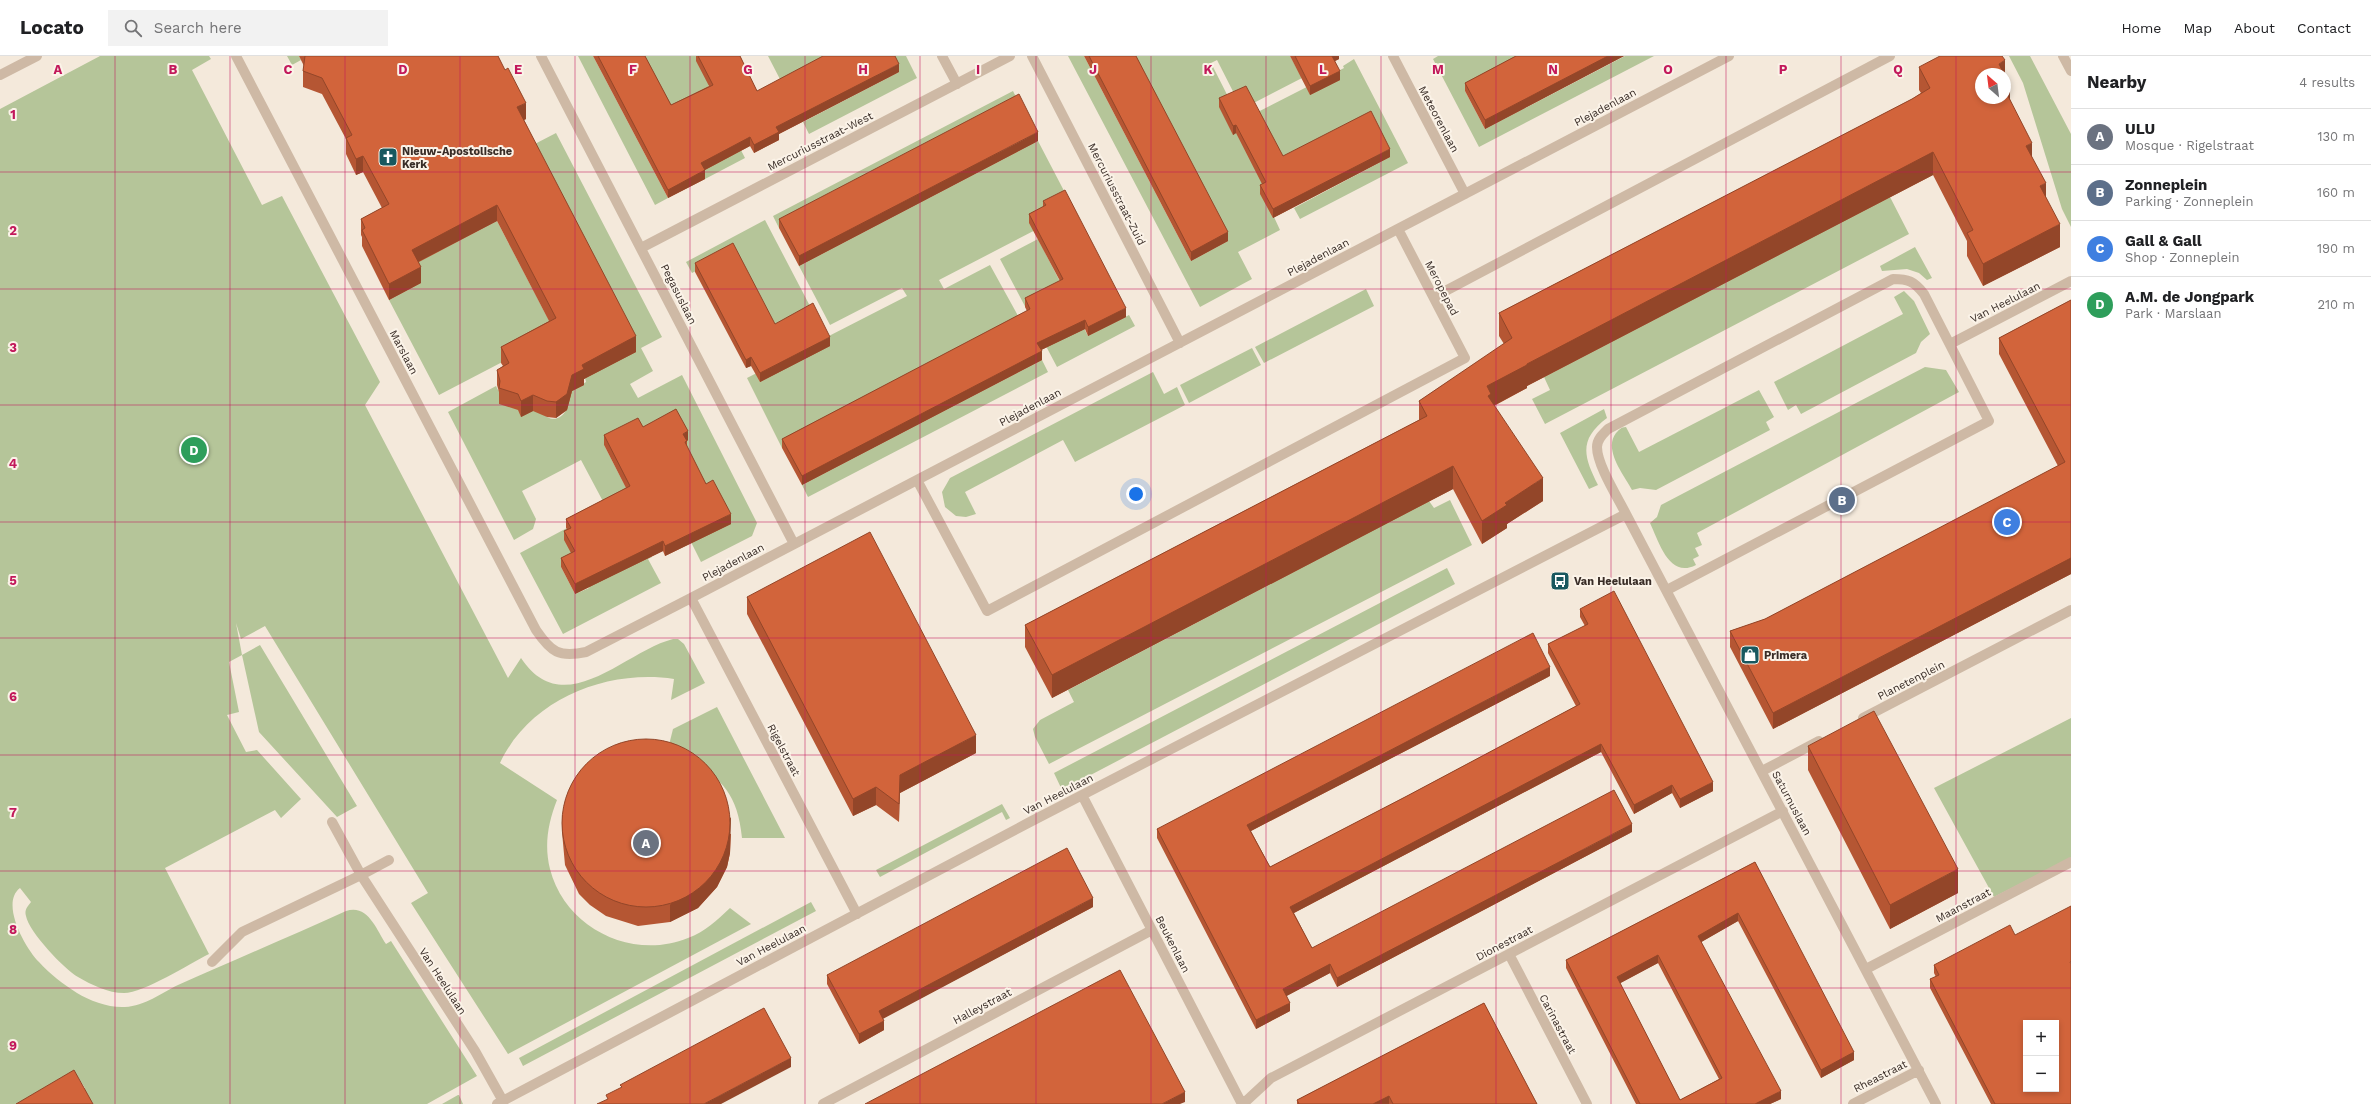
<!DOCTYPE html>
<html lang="en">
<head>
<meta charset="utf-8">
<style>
	body { margin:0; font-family:"Work Sans",sans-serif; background:#f2f2f2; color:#202124 }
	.controls { position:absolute; right:12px; bottom:12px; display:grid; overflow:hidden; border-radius:0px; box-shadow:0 2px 6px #0003 }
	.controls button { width:36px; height:36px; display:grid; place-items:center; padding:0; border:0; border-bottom:1px solid #e0e0e0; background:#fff; color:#202124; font:20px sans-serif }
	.compass { position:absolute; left:1975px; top:12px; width:36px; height:36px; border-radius:50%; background:#fff; box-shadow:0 2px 6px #0003; rotate:332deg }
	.you { position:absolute; left:1136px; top:438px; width:14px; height:14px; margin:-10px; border:3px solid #fff; border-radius:50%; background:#1a73e8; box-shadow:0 0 0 6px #1a73e833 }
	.badge { display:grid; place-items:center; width:26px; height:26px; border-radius:50%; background:#18585f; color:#fff; font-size:13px; font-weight:700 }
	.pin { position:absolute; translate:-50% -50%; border:2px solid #fff; box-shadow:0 1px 4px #0006 }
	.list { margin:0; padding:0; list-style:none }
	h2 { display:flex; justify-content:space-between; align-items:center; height:52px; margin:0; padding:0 16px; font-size:17px }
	h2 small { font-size:13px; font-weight:400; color:#757577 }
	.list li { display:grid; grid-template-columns:26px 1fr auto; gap:12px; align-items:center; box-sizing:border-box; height:56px; padding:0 16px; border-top:1px solid #e0e0e0 }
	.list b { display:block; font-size:15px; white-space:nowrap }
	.list p { margin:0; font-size:13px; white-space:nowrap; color:#757577 }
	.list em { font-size:13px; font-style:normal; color:#757577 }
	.icon { flex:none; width:22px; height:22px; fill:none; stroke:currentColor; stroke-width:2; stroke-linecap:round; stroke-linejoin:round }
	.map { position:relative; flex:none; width:2071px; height:1048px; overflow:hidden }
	header { display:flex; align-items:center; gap:24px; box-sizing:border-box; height:56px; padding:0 20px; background:#fff; border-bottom:1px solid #e0e0e0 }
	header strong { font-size:19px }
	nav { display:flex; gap:22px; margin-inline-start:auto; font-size:14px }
	.search { width:280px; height:36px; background:#f2f2f2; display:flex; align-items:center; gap:10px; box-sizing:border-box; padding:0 14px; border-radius:0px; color:#757577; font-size:15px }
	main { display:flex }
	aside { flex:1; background:#fff }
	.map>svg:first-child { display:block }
	.green { fill:#b5c599 }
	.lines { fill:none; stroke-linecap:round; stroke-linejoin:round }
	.minor { stroke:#ceb9a5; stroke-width:10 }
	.wall { fill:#b55633; fill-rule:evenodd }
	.shaded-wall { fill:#934629 }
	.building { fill:#d2643b; stroke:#934629; fill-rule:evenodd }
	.grid { fill:none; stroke:#c2185b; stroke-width:1; stroke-opacity:0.55 }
	.labels { text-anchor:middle; stroke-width:4; stroke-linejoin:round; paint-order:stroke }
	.street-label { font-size:11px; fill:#392d27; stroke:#fbf3e8 }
	.poi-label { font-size:11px; font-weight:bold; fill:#392d27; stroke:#fbf3e8; text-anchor:start }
	.grid-label { font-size:13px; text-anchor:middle; font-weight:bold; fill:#c2185b; stroke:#fbf3e8; stroke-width:4; stroke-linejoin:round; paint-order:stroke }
</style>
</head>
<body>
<header>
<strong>Locato</strong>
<div class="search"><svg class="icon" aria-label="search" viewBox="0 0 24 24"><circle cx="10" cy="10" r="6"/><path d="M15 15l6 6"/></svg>Search here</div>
<nav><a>Home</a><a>Map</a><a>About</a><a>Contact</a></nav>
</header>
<main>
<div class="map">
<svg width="2071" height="1048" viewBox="0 0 2071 1048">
	<rect width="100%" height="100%" fill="#f4e9db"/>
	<path class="green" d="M100 0H209L211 3 192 14 262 149 282 140 380 326 365 349 508 622 521 602C564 667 625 595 673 583H678L684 588 705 627 671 644 674 623C607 613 530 643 500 707L557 744C548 767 544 789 550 813 565 872 632 905 688 882 705 876 717 864 730 852L751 868 508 998 411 847 428 837 265 570 241 583 236 567 242 599 260 589 357 750 337 761 259 676 242 599 229 606 239 656 227 659 246 696 257 694 301 743 281 762 275 754 165 812 209 898C189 908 144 937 124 937 108 937 92 929 78 921 64 913 29 876 26 860 24 854 28 850 31 846L20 832C0 847 25 892 39 906 50 918 63 928 77 937 90 945 109 952 125 951 145 950 161 937 178 929 232 905 291 880 346 855 368 848 376 873 386 888L391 885 477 1020 427 1048H57L85 1032 78 1021 30 1048H0V53Z
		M287 0H299L301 4 292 9Z
		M578 0H593L668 142 655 149Z
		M641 0H705L716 25 708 30 745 102 705 123Z
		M768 0H839L783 29Z
		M891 0H906L917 22 809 78 803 66 899 16Z
		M1068 0H1084L1191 205 1228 185 1131 0H1290L1302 22 1242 53 1217 4 1211 7 1286 155 1274 161 1280 174 1238 196 1252 223 1200 251Z
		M1438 0H1533L1465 35 1485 73 1625 0H1654L1479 91 1433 3Z
		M2009 0H2030L2071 78V171L2062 153 2023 27Z
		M1354 3 1408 107 1300 163 1294 152 1390 101 1274 114 1248 61 1344 12 1343 10Z
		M1013 35 1019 47 779 172 773 160Z
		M556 77 662 281 641 292 653 315 630 328 638 342 682 319 757 467 752 480 701 506 691 486 731 467 604 389 639 457 642 482 652 501 648 503 661 527 563 578 520 497 567 472 571 481 575 504 561 511 575 538 589 532 606 451 581 404 522 435 536 463 533 473 514 484 448 356 496 330 498 334C511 340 526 345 538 353 541 355 543 359 547 361 562 369 572 349 568 337L586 326 529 91Z
		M1038 85 1074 154 939 224 944 233 990 209 1022 267 782 392 747 322 907 240 902 232 830 269 799 210Z
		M1890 141 1909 178 1545 368 1532 343 1550 334 1544 321Z
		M765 164 822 273 783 293 733 196 692 217 686 206Z
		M497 165 556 278 439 339 389 244 421 227 412 209Z
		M1038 183 1088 280 1129 259 1135 270 1057 311 1000 203Z
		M1915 191 1932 222 1927 224 1919 217 1907 213 1882 215 1880 210Z
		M1366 233 1374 250 1264 307 1255 291Z
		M1904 235 1914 245 1930 278 1921 286 1916 297 1801 358 1796 349 1788 354 1774 326 1903 258 1894 241Z
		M1252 292 1261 309 1189 347 1180 329Z
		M1042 304 1048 316 808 441 802 429Z
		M1925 311 1946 314 1959 336 1697 477 1702 489 1695 492 1699 500 1693 503 1696 509C1669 523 1659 486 1650 467L1657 461 1661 449Z
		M1153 316 1164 338 1177 331 1185 349 1075 406 1063 384 965 436 976 458 966 461 956 460 945 451 942 436 950 422Z
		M1759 334 1774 361 1766 366 1770 374 1656 434 1640 432 1632 434C1624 419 1603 394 1616 377 1619 374 1621 371 1626 371L1639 396Z
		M1604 353 1607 362C1579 383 1583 400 1598 429L1589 433 1560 377Z
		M1450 444 1472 489 1049 708 1035 681 1033 673 1040 664 1074 646 1068 634 1429 445 1434 452Z
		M1447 512 1455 528 1062 734 1054 717Z
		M717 651 785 782H742C737 727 712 717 668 693L673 673Z
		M2071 662V802L1994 841 1934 732Z
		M1002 748 1010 762 1006 764 1002 756 880 821 876 814Z
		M811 846 816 855 523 1010 519 1002Z
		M459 1039 463 1048H442L458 1039Z"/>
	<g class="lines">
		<path class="minor" d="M236 0 536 574C551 596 559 602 586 596L691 542 1729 0
			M541 0 794 488
			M942 0 957 28
			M1032 0 1180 287
			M1393 0 1465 138
			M2063 0 2071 15
			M0 19 37 0
			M641 192 1010 0
			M1434 241 1890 0
			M1950 288 2071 225
			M917 424 987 555 1465 302 1398 173
			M1667 534 1989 365 1924 238C1914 225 1908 223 1893 223L1608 373C1603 378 1597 383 1597 391 1597 409 1618 442 1626 458L1936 1048
			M691 542 857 858
			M1863 662 2071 554
			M1762 715 1819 685
			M1082 739 1242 1048
			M332 766 361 819 389 804
			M1509 898 1587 1048
			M212 906 242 876 361 819 475 995 503 1045
			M1866 913 2071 806
			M497 1048 1028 767 1626 458
			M823 1048 1152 874
			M1243 1048 1271 1022 1783 755
			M1853 1048 1919 1014"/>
	</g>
	<path class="wall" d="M299 0H498L526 63 524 64 636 296 584 323V329L572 335 567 354 556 362 547 361 533 355 521 361 518 354 499 348V336L497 329V314L503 310 501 307V291L549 265 497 165 419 206 421 227 389 244 362 190V181L361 179V163L382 152 363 116 356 119 346 98V83L322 38 303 31V15L304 10Z
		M593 0H645L671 49 709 30 696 5V0H740L757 35 899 16 779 78V84L754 97 750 90 705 114V123L668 142Z
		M1084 0H1136L1228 185 1191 205Z
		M1290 0H1339V3L1335 5 1340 24 1310 39Z
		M1516 0H1624L1485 73 1465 35V27Z
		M1919 11 2005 18H1981L2010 44 2032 101 2046 142 2060 191 1983 230 1967 200V185L1933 119 1527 330V332L1494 350 1543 445 1507 468V472L1482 488 1453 433 1052 642 1025 591V569L1419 364V345L1504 288 1499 280V257L1912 43 1921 37 1919 34Z
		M1219 42 1283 100 1390 101 1273 162 1260 138V129L1262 128 1236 77 1233 79 1219 51Z
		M1038 85 799 210 779 172V163Z
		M1043 145 1126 261 1088 280 1085 273 1041 294 1042 304 802 429 782 392V383L1027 255 1025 251V242L1060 225 1029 167V158L1043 151Z
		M695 207 775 268 830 290 760 326 751 310 746 312 695 216Z
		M2071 244V518L1773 673 1730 591V575L1765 563 2058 410 1999 298V282Z
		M643 371 688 384 687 385V391L706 428 731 468 665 500 663 495 575 538 561 511V502L571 497 564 484V475L567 473 566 472V463L626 432 604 389V379Z
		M747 541 976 697 900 737 899 766 876 749 853 760 747 558Z
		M1580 553 1713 735 1680 752 1672 737 1634 758 1601 696 1294 857 1312 892 1632 776 1337 931 1330 917 1286 940 1290 955 1256 973 1157 782V773L1550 620 1251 775 1270 811 1407 740 1576 650 1548 597V588L1585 570 1580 561Z
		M1808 690 1958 837 1890 873 1808 714Z
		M562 759 731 778 730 797 727 811 717 831 698 852 670 866 638 870 606 860 590 849 579 838 565 809 562 776Z
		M1755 806 1854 1004 1821 1022 1738 865 1701 886 1781 1043 1770 1048H1636L1566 912V904ZM1658 907 1719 1023 1680 1044 1620 927Z
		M1093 851 883 962 884 974 859 988 827 928V919Z
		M1934 909 2071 1048H1991L1930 932V923L1936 921 1934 917Z
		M1484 947 1537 1048H1297V1044Z"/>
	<path class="shaded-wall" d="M1331 0H1339V3L1331 7Z
		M1608 0H1624L1485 73V64Z
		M2005 4V18H1999V8Z
		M899 8V16L779 78V84L754 97V89L776 71Z
		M1340 15V24L1310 39V30Z
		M2010 30V52L2005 42V33Z
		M526 47V63L517 67V51Z
		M1236 69V77L1233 79V70Z
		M1038 76V85L799 210V200Z
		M750 81V90L701 116V107Z
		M2032 87V109L2026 90Z
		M1390 93V101L1273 162V153Z
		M1933 96V119L1527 330V332L1491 351 1488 363 1487 330 1527 308Z
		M363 100V116L356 119V103Z
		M705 114V123L668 142V134Z
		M2046 127V150L2040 130Z
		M497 149V165L412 209V194Z
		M2060 168V191L1983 230V208Z
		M1228 176V185L1191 205V196Z
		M421 211V227L389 244V228Z
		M1126 252V261L1088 280V271Z
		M1085 264V273L1037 296V287Z
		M636 280V296L584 323V329L572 335 567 354 556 362V346L572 319 582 309Z
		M830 281V290L760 326V317Z
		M1042 295V304L802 429V420Z
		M751 301V310L746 312V304Z
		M533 339V355L521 361V345Z
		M688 375V384L683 387V378Z
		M1453 410V433L1052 642V619Z
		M1543 422V445L1507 468V472L1482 488V465L1505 447Z
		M731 458V468L665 500V490Z
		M663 485V495L575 538V528Z
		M2071 502V518L1773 673V657Z
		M1550 611V620L1247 777V769Z
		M976 679V697L900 737 899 766 900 719Z
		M1601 688V696L1290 859V851Z
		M1713 726V735L1680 752V743Z
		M1672 729V737L1634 758V749Z
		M876 731V749L853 760V743Z
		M731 761 730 797 727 811 717 831 698 852 670 866V849Z
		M1632 768V776L1337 931V922Z
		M1958 813V837L1890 873V849Z
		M1093 842V851L879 965V955Z
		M1738 857V865L1698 888V880Z
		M1658 899V907L1617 929V921Z
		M1330 908V917L1283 942V933Z
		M1290 947V955L1256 973V964Z
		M884 965V974L859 988V978Z
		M1854 996V1004L1821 1022V1014Z
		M791 1002V1011L721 1048H704Z
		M1781 1035V1043L1770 1048H1755Z
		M1185 1036V1046L1180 1048H1162Z
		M1389 1040V1048H1373Z"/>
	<path class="building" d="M305 0H498L505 14 508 12 526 47 517 51 636 280 582 309 584 313 572 319 567 338 556 346 547 345 533 339 521 345 518 338 499 332 500 325 497 314 509 307 501 291 556 262 497 149 412 194 421 211 389 228 362 174 365 172 361 163 389 148 363 100 356 103 346 82 352 79 322 22 303 15Z
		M598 0H645L671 49 713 29 698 0H740L757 35 823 0H895L899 8 776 71 779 76 754 89 750 81 701 107 705 114 668 134Z
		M1089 0H1136L1228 176 1191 196Z
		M1295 0H1332L1340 15 1310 30Z
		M1516 0H1608L1485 64 1465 27Z
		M1940 0H2002L2005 4 1999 8 2004 18H1981V42H2005V34L2032 87 2026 90 2046 127 2040 130 2060 168 1983 208 1967 177 1973 174 1933 96 1527 308V309L1487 330 1491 338 1488 340 1543 422 1505 447 1507 449 1482 465 1453 410 1052 619 1025 569 1427 360 1419 345 1512 282 1499 257 1912 43 1930 32 1919 11Z
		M2005 20 2010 30 2005 33Z
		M1246 30 1283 100 1371 55 1390 93 1273 153 1260 129 1266 126 1236 69 1233 70 1219 42Z
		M1019 38 1038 76 799 200 779 163Z
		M1065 134 1126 252 1088 271 1085 264 1037 287 1042 295 802 420 782 383 1030 253 1025 242 1063 223 1029 158 1046 149 1043 145Z
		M733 187 775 268 813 247 830 281 760 317 751 301 746 304 695 207Z
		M2071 244V502L1773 657 1730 575 1765 563 2065 406 1999 282Z
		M676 353 688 375 683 378 687 385 685 386 706 428 713 424 731 458 665 490 663 485 575 528 561 502 575 495 564 475 571 472 566 463 630 430 604 379 638 362 643 371Z
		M870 476 976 679 900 719 899 748 876 731 853 743 747 541Z
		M1614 535 1713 726 1680 743 1672 729 1634 749 1601 688 1290 851 1312 892 1614 734 1632 768 1337 922 1330 908 1283 933 1290 947 1256 964 1157 773 1533 577 1550 611 1247 769 1270 811 1407 740 1580 648 1548 588 1588 568 1580 553Z
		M1874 655 1958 813 1890 849 1808 690Z
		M562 767a84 84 0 1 1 168 0a84 84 0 1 1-168 0Z
		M1067 792 1093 842 879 955 884 965 859 978 827 919Z
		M1755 806 1854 996 1821 1014 1738 857 1698 880 1781 1035 1755 1048H1640L1566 904ZM1658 899 1722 1022 1680 1044 1617 921Z
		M2071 850V906H2070L2071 908V1048H1995L1930 923 1939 919 1934 909 2010 869 2015 879ZM2026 967H2056V1033H2026Z
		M1120 914 1185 1036 1162 1048H865Z
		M1484 947 1537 1048H1393L1389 1040 1373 1048H1299L1297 1044Z
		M764 952 791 1002 704 1048H597L608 1043 606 1039 622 1031 620 1029Z
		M74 1014 93 1048H16Z"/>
	<path class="grid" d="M115 0V1048M230 0V1048M345 0V1048M460 0V1048M575 0V1048M690 0V1048M805 0V1048M920 0V1048M1036 0V1048M1151 0V1048M1266 0V1048M1381 0V1048M1496 0V1048M1611 0V1048M1726 0V1048M1841 0V1048M1956 0V1048M0 116H2071M0 233H2071M0 349H2071M0 466H2071M0 582H2071M0 699H2071M0 815H2071M0 932H2071"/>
	<defs>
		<symbol id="church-square" viewBox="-11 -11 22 22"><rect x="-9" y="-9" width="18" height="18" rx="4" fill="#18585f" stroke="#fbf3e8"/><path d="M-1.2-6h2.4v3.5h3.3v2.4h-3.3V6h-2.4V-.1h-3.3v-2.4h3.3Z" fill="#fff"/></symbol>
		<symbol id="bus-square" viewBox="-11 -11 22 22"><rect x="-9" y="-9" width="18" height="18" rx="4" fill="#18585f" stroke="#fbf3e8"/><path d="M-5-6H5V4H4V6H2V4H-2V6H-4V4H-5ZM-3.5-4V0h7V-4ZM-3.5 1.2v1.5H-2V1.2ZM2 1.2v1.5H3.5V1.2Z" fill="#fff"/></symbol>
		<symbol id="shop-square" viewBox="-11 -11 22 22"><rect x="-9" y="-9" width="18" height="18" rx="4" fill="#18585f" stroke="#fbf3e8"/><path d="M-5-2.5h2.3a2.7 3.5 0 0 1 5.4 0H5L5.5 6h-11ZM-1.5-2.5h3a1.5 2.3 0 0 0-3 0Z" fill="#fff"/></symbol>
	</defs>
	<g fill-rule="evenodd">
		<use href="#church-square" x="377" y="90" width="22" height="22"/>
		<use href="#bus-square" x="1549" y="514" width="22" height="22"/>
		<use href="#shop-square" x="1739" y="588" width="22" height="22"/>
	</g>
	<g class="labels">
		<g class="street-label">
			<text transform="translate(1605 51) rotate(-28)" y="4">Plejadenlaan</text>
			<text transform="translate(1439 63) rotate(62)" y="4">Meteorenlaan</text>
			<text transform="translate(820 85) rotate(-27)" y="4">Mercuriusstraat-West</text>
			<text transform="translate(1117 138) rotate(63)" y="4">Mercuriusstraat-Zuid</text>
			<text transform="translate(1318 201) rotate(-28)" y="4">Plejadenlaan</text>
			<text transform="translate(1442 232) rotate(63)" y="4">Meropepad</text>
			<text transform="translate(679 238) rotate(63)" y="4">Pegasuslaan</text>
			<text transform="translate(2005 246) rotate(-27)" y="4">Van Heelulaan</text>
			<text transform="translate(404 296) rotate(62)" y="4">Marslaan</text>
			<text transform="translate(1030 351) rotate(-28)" y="4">Plejadenlaan</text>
			<text transform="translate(733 506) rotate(-28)" y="4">Plejadenlaan</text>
			<text transform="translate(1911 624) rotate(-27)" y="4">Planetenplein</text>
			<text transform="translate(784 694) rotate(62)" y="4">Rigelstraat</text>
			<text transform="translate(1058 738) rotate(-27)" y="4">Van Heelulaan</text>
			<text transform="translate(1792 747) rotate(62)" y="4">Saturnuslaan</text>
			<text transform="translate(1963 849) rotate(-28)" y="4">Maanstraat</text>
			<text transform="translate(1504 887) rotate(-28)" y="4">Dionestraat</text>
			<text transform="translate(1173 888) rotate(63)" y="4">Beukenlaan</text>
			<text transform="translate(771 889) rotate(-28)" y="4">Van Heelulaan</text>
			<text transform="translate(443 925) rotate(57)" y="4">Van Heelulaan</text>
			<text transform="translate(982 950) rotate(-28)" y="4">Halleystraat</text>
			<text transform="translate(1558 968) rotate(62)" y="4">Carinastraat</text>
			<text transform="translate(1880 1020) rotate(-27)" y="4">Rheastraat</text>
		</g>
		<g class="poi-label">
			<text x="402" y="99">Nieuw-Apostolische<tspan x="402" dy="13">Kerk</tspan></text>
			<text x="1574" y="529">Van Heelulaan</text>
			<text x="1764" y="603">Primera</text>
		</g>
	</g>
	<g class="grid-label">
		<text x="58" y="18">A</text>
		<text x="173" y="18">B</text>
		<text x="288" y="18">C</text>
		<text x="403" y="18">D</text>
		<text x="518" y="18">E</text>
		<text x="633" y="18">F</text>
		<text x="748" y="18">G</text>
		<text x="863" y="18">H</text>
		<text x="978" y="18">I</text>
		<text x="1093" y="18">J</text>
		<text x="1208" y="18">K</text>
		<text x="1323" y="18">L</text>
		<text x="1438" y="18">M</text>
		<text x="1553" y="18">N</text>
		<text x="1668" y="18">O</text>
		<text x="1783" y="18">P</text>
		<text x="1898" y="18">Q</text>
		<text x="13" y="63">1</text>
		<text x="13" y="179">2</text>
		<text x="13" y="296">3</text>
		<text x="13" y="412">4</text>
		<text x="13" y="529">5</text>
		<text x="13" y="645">6</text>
		<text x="13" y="761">7</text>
		<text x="13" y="878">8</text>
		<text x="13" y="994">9</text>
	</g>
</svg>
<div class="controls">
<button>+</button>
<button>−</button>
</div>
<svg class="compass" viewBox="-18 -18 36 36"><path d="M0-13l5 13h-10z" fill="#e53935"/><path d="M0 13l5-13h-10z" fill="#757577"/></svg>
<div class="you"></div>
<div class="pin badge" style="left:646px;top:787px;background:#6b7280">A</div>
<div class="pin badge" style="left:1842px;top:444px;background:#5c6f8a">B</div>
<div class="pin badge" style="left:2007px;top:466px;background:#3f7fe0">C</div>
<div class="pin badge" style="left:194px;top:394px;background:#2e9e5b">D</div>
</div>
<aside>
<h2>Nearby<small>4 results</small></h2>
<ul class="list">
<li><span class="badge" style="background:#6b7280">A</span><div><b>ULU</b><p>Mosque · Rigelstraat</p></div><em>130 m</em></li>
<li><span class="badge" style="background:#5c6f8a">B</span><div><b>Zonneplein</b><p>Parking · Zonneplein</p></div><em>160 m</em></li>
<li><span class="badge" style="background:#3f7fe0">C</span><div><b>Gall &amp; Gall</b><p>Shop · Zonneplein</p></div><em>190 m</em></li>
<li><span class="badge" style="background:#2e9e5b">D</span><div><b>A.M. de Jongpark</b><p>Park · Marslaan</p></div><em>210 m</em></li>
</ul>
</aside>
</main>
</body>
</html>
